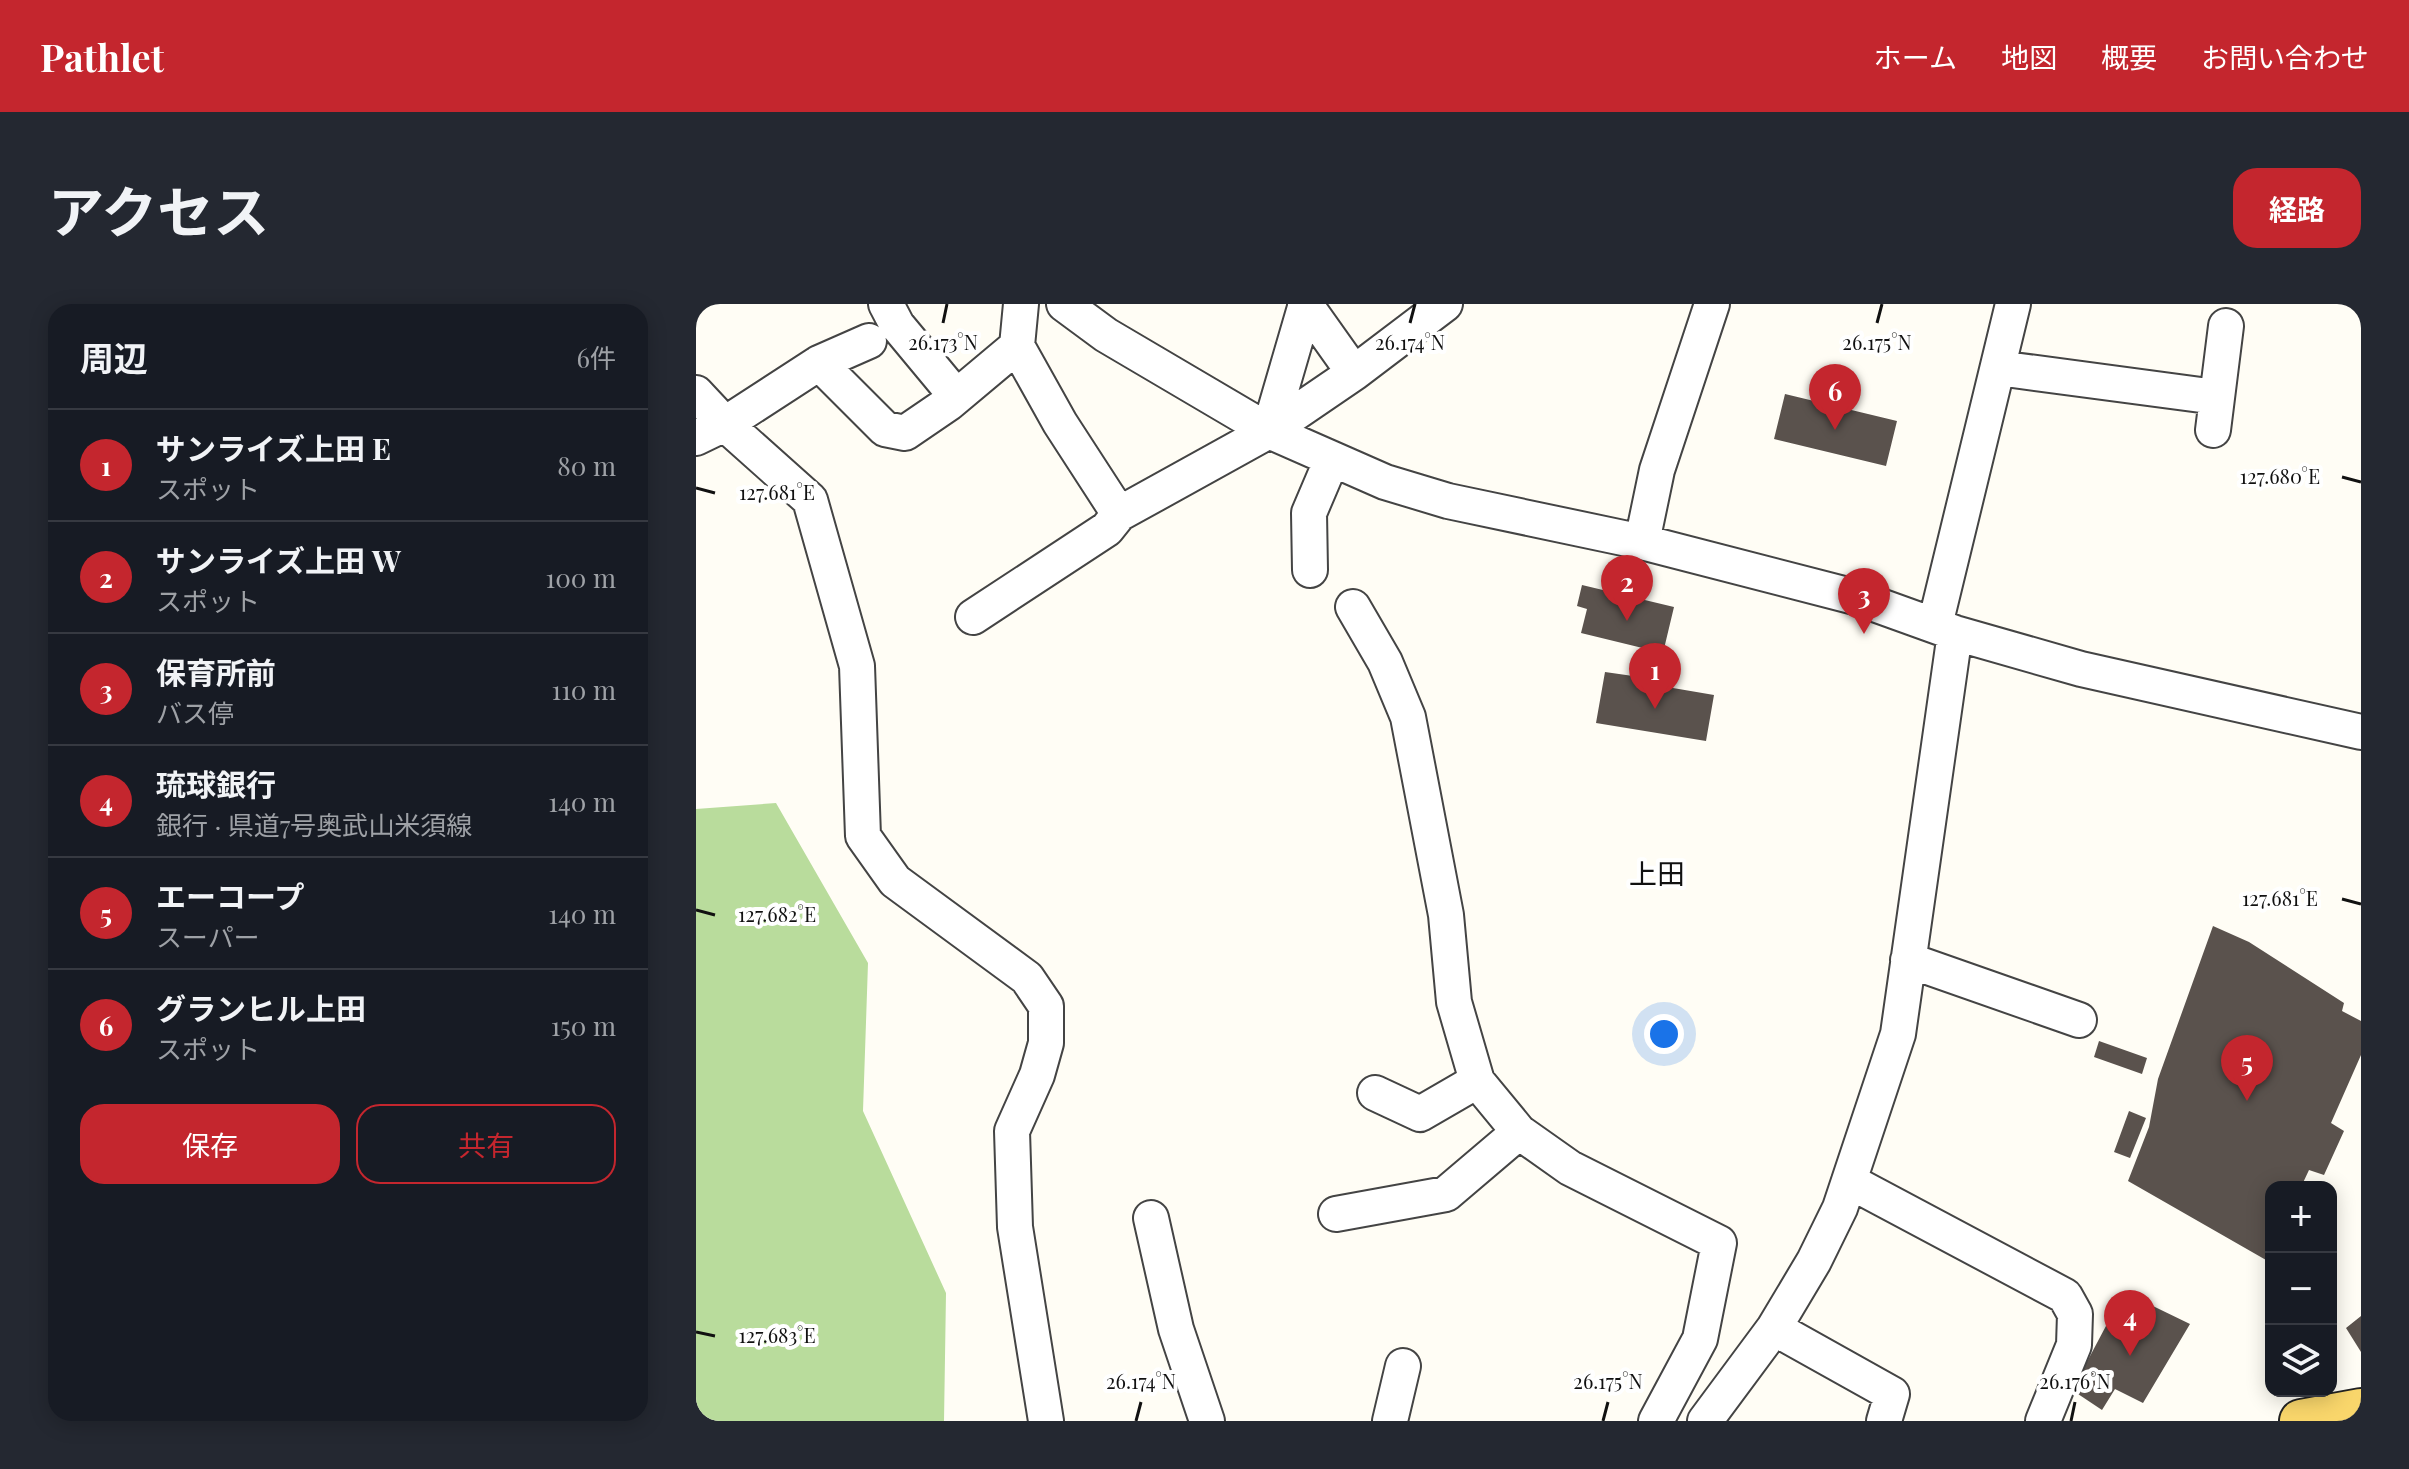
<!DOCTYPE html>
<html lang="ja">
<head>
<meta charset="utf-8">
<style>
	body { margin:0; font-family:"Playfair Display","Noto Sans JP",serif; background:#242831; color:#f1f3f6 }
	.controls { position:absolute; right:24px; bottom:24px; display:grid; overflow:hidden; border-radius:16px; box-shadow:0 4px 20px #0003 }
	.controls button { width:72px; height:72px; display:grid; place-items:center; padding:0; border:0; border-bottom:2px solid #363941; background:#171b24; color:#f1f3f6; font:40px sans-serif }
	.you { position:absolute; left:968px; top:730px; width:28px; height:28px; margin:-20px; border:6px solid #fff; border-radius:50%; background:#1a73e8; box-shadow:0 0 0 12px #1a73e833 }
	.badge { display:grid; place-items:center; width:52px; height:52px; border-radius:50%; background:#c4262e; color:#fff; font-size:26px; font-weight:700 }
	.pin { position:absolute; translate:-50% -66px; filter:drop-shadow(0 2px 4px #0008) }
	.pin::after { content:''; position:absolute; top:42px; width:28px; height:24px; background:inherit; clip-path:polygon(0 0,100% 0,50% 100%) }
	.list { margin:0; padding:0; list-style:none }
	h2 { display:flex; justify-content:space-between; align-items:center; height:104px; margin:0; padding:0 32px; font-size:34px }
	h2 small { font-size:26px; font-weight:400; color:#9ea1a6 }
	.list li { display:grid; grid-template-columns:52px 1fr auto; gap:24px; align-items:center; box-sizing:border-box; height:112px; padding:0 32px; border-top:2px solid #363941 }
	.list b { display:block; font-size:30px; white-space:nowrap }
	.list p { margin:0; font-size:26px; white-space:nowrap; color:#9ea1a6 }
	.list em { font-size:26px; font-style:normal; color:#9ea1a6 }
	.actions { display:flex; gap:16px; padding:24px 32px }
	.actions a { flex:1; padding:18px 0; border:2px solid #c4262e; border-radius:24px; text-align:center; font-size:28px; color:#c4262e }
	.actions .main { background:#c4262e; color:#fff }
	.icon { flex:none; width:44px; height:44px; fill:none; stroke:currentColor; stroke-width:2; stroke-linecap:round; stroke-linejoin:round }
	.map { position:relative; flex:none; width:1665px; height:1117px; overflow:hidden; border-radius:24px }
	header { display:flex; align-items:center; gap:48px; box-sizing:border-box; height:112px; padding:0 40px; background:#c4262e; color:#fff }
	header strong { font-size:38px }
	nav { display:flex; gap:44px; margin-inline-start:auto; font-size:28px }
	.intro { display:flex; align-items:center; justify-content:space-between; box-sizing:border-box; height:192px; padding:0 48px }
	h1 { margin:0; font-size:56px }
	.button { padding:20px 36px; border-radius:24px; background:#c4262e; color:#fff; font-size:28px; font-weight:700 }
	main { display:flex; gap:48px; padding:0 48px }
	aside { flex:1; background:#171b24; border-radius:24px; box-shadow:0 4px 20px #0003 }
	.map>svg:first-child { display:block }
	.forest { fill:#b9dc9c }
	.building { fill:#5a524d }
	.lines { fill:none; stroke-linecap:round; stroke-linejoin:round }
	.minor-casing { stroke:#444; stroke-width:38 }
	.major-casing { stroke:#222; stroke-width:46 }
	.minor { stroke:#fff; stroke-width:34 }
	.major { stroke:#f9d66b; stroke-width:42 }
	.ticks { fill:none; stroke:#111; stroke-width:3 }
	.labels { text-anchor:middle; stroke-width:8; stroke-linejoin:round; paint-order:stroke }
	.quarter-label { font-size:28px; fill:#111; stroke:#fff }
	.ticks-label { font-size:20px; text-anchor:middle; fill:#111; stroke:#fff; stroke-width:8; stroke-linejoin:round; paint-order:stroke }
</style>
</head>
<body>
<header>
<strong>Pathlet</strong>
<nav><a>ホーム</a><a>地図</a><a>概要</a><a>お問い合わせ</a></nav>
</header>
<div class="intro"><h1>アクセス</h1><a class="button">経路</a></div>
<main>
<aside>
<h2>周辺<small>6件</small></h2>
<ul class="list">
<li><span class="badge">1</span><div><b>サンライズ上田 E</b><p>スポット</p></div><em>80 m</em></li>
<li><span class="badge">2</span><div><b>サンライズ上田 W</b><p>スポット</p></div><em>100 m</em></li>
<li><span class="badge">3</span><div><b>保育所前</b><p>バス停</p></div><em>110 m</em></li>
<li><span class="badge">4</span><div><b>琉球銀行</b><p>銀行 · 県道7号奥武山米須線</p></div><em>140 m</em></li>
<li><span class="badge">5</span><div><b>エーコープ</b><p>スーパー</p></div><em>140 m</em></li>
<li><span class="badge">6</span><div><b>グランヒル上田</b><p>スポット</p></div><em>150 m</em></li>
</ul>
<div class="actions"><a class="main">保存</a><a>共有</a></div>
</aside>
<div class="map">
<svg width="1665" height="1117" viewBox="0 0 1665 1117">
	<rect width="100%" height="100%" fill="#fffdf5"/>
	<path class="forest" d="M80 499 172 659 167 807 250 989 248 1117H0V505Z"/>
	<path class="building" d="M1089 90 1201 117 1190 162 1078 135Z
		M886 281 978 303 967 349 885 329 891 305 881 302Z
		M909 368 937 372 936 377 1018 391 1010 437 900 419Z
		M1517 622 1553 638 1648 699 1646 707 1665 717V751L1635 819 1648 827 1628 871 1613 866 1605 883H1575V946L1570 956 1432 877 1453 823 1462 775Z
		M1403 737 1451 754 1446 770 1398 753Z
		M1433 807 1450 814 1434 854 1418 848Z
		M1428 988 1494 1020 1447 1099 1419 1085 1406 1106 1376 1086Z
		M1665 1012V1048L1650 1024Z"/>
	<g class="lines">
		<defs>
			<path id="minor" d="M190 0 201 21 260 92
				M325 0 321 42 364 119 423 210
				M368 0 410 31 573 127 689 178 752 197 946 238 1159 293 1259 329 1385 365 1665 428
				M609 0 658 69
				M123 59 189 125 209 129 253 99 321 42
				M1302 64 1520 93
				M0 89 29 120 114 196 161 362 167 532 199 577 331 674 350 702V739L341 771 316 827 319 923 350 1117
				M1517 126 1530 22
				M573 127 610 0
				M0 134 29 120 123 59 173 37
				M946 238 961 166 1016 0
				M614 266 613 209 636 155
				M657 303 689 358 712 413 750 611 758 698 781 777 823 828 874 864 1023 939 1004 1035 960 1117
				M277 313 411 225 423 210 573 127 658 69 749 0
				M1239 321 1317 0
				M1212 656 1383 716
				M679 789 724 810 781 777
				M1153 877 1369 992 1379 1010 1378 1041 1347 1117
				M640 910 750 890 823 828
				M455 914 480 1025 511 1117
				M1078 1024 1196 1090 1188 1117
				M694 1117 707 1062
				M1009 1117 1078 1024 1118 957 1144 904 1202 730 1259 329"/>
			<path id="major" d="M1605 1117 1665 1106"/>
		</defs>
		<use href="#minor" class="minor-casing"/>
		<use href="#major" class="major-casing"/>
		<use href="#minor" class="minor"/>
		<use href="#major" class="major"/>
	</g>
	<path class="ticks" d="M247 19 251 0M714 19 719 0M1181 19 1186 0M1646 173 1665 178M0 184 19 189M1646 595 1665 600M0 606 19 611M0 1028 19 1032M440 1117 445 1098M907 1117 912 1098M1375 1117 1379 1098"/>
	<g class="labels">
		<g class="quarter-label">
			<text x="961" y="580">上田</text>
		</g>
	</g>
	<g class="ticks-label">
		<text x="247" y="46">26.173°N</text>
		<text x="714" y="46">26.174°N</text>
		<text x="1181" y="46">26.175°N</text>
		<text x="1584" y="180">127.680°E</text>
		<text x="81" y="196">127.681°E</text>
		<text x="1584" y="602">127.681°E</text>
		<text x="81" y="618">127.682°E</text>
		<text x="81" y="1039">127.683°E</text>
		<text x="445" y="1085">26.174°N</text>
		<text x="912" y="1085">26.175°N</text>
		<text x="1379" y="1085">26.176°N</text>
	</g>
</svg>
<div class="controls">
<button>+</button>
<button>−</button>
<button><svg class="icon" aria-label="layers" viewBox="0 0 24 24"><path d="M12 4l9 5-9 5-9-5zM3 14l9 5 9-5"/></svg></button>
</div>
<div class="you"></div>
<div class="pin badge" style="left:959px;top:405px">1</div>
<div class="pin badge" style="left:931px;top:317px">2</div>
<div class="pin badge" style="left:1168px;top:330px">3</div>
<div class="pin badge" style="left:1434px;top:1052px">4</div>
<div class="pin badge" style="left:1551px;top:797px">5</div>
<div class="pin badge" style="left:1139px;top:126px">6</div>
</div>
</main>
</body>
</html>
